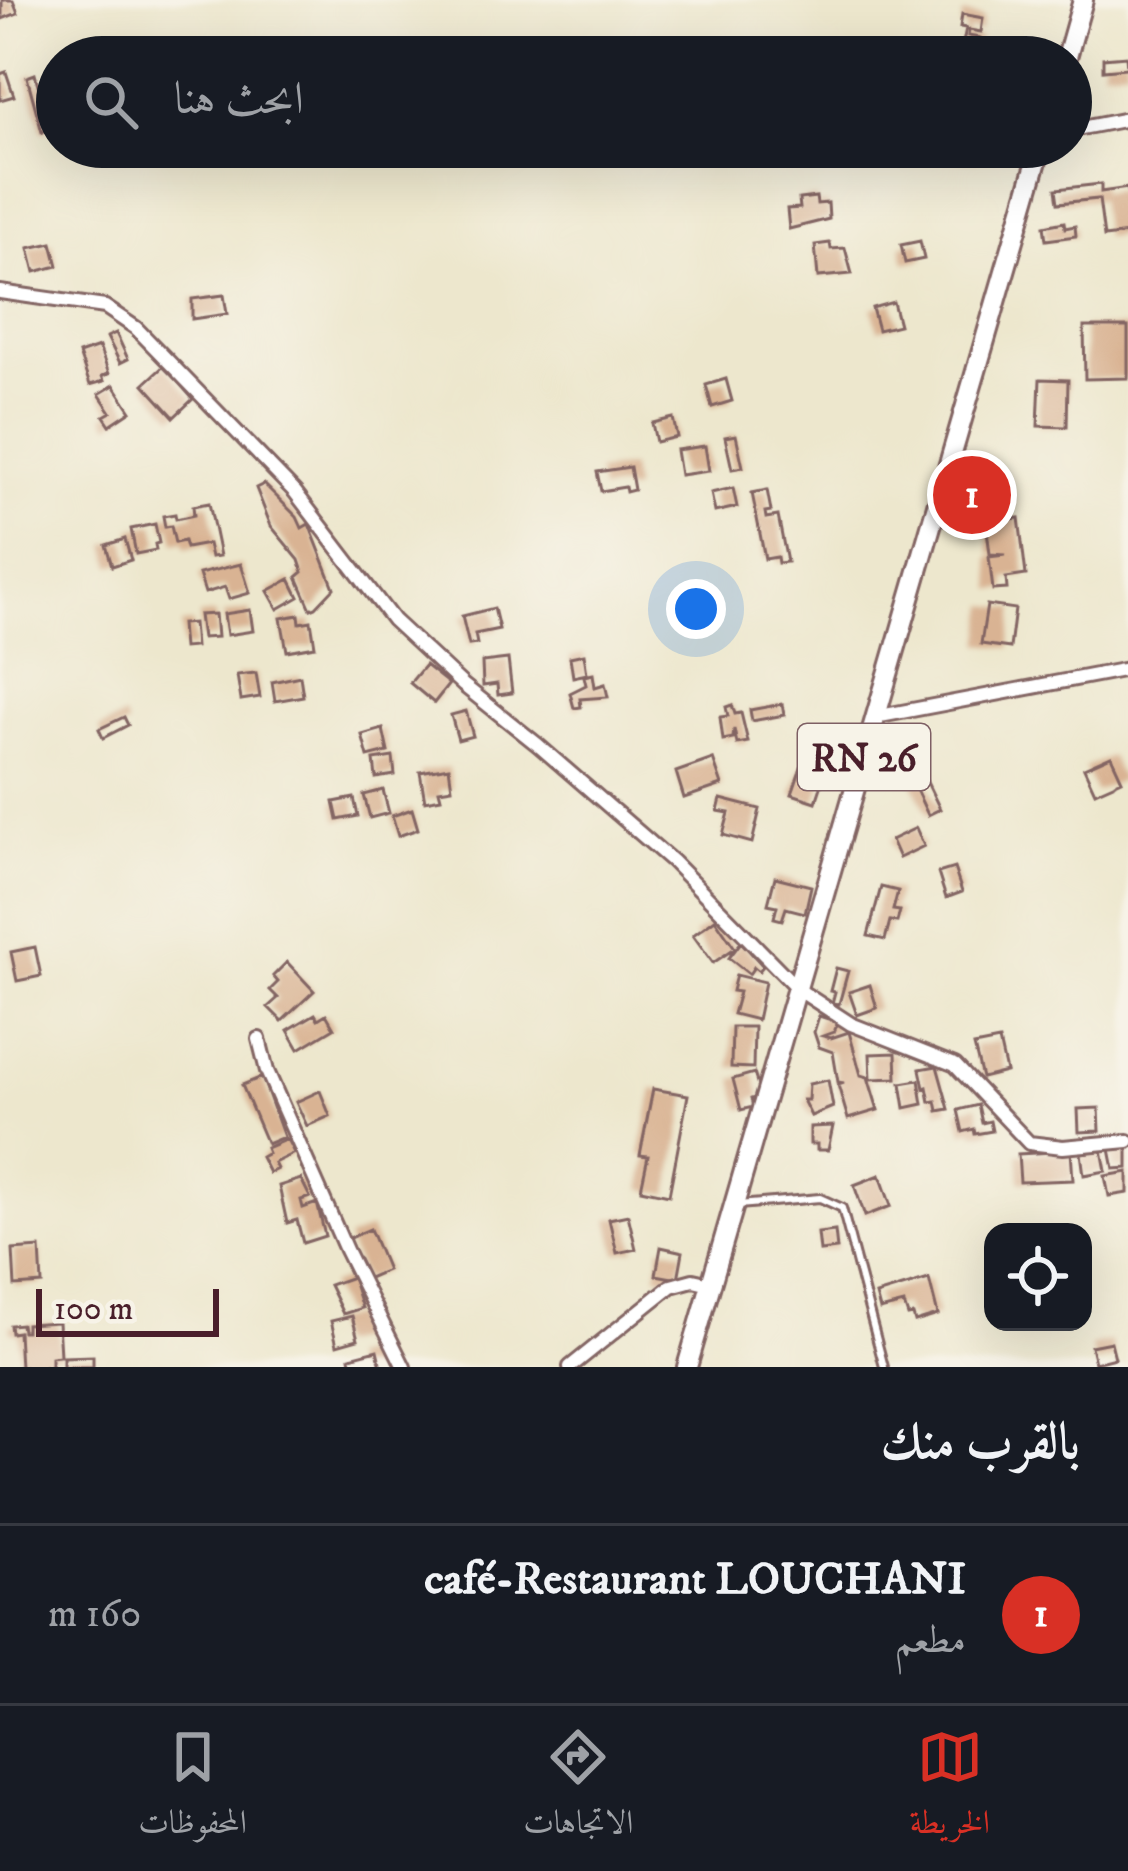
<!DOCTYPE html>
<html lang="ar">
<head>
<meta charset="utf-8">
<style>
	body { margin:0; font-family:"IM FELL DW Pica",Amiri,serif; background:#242831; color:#f1f3f6; direction:rtl }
	.controls { position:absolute; right:36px; bottom:36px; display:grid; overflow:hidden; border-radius:24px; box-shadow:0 12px 48px #0002 }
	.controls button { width:108px; height:108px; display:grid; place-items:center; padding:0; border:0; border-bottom:3px solid #363941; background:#171b24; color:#f1f3f6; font:60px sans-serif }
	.scale { position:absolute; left:36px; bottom:30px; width:183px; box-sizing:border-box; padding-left:12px; border:6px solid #4a1f2b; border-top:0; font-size:33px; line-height:42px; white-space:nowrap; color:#4a1f2b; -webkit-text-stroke:9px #f7f3e8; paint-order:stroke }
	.you { position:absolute; left:696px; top:609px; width:42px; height:42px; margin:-30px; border:9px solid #fff; border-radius:50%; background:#1a73e8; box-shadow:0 0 0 18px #1a73e833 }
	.badge { display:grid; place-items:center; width:78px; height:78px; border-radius:50%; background:#d93025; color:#fff; font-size:39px; font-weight:700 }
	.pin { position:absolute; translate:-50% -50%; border:6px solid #fff; box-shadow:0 3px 12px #0006 }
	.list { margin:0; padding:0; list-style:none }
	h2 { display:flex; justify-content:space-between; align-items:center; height:156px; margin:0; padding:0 48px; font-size:51px }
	h2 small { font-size:39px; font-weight:400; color:#9ea1a6 }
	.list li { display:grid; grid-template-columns:78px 1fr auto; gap:36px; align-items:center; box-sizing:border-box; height:180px; padding:0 48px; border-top:3px solid #363941 }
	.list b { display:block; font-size:45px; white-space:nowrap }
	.list p { margin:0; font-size:39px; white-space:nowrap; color:#9ea1a6 }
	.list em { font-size:39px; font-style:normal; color:#9ea1a6 }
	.icon { flex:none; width:66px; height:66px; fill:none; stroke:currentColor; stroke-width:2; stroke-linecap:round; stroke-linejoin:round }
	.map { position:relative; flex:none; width:1128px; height:1367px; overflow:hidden; direction:ltr }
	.search { position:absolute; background:#171b24; box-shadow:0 12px 48px #0002; left:36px; right:36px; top:36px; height:132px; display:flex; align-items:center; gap:30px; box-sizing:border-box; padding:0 42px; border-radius:66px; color:#9ea1a6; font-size:45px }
	.sheet { height:336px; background:#171b24 }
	nav { display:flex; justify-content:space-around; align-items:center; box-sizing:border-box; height:168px; border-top:3px solid #363941; background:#171b24; font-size:33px; color:#9ea1a6 }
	nav a { display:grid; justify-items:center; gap:6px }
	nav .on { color:#d93025 }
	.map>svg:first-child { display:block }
	.building { fill:#d9b393 }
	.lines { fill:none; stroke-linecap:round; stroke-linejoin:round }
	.service-casing { stroke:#836564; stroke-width:12 }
	.minor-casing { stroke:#836564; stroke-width:18 }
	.primary-casing { stroke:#836564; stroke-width:24 }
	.service { stroke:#fff; stroke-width:6 }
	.minor { stroke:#fff; stroke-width:12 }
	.primary { stroke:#fff; stroke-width:18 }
	.labels { text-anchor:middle; stroke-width:9; stroke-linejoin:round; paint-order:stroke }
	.shield { fill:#f7f3e8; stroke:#7e5f64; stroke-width:3 }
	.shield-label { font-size:39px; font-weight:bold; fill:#4a1f2b }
</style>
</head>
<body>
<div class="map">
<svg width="1128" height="1367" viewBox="0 0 1128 1367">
	<rect width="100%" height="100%" fill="#f7f3e8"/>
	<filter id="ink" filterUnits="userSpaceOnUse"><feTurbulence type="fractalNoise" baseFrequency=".00833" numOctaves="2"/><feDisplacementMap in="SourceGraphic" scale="24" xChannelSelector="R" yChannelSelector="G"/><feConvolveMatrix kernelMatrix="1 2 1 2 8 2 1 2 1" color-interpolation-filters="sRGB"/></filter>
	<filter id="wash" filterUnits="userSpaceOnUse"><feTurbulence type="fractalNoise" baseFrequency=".004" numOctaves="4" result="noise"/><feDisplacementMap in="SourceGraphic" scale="48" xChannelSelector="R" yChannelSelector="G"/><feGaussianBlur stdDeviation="2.7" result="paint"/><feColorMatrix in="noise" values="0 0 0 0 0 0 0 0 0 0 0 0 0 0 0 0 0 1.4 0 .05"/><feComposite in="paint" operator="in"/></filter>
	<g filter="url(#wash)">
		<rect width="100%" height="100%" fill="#ede7cd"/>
		<g id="blocks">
			<path class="building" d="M2 0H13L18 13 2 19Z
				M962 14 983 18 981 32 969 30 968 36 980 38 977 56 961 53 966 28 960 27Z
				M1126 56 1127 68 1103 70V58Z
				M6 72 14 96 0 100V74Z
				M57 72V110L45 114 50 128 42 132 27 77 35 74 38 85 51 80 49 74Z
				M958 147H979L978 161 958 160Z
				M1101 184V192L1128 188V234L1104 237 1099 199 1058 203 1056 189Z
				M816 197 817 204 828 203 829 219 789 229 787 209 800 208 799 199Z
				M1064 222 1065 228 1075 226 1076 236 1046 240 1044 226Z
				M920 241 924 259 905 263 901 245Z
				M52 243 58 266 35 272 29 248Z
				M830 243 831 249 845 248 852 274 818 277 815 245Z
				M224 295 227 314 192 319V299Z
				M893 302 899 325 878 330 872 308Z
				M1084 327H1128V378L1085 379Z
				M116 333 128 359 120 363 107 337Z
				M99 347 109 374 102 376 104 381 90 385 79 354Z
				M164 366 193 399 174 417 144 384Z
				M726 379 732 401 712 407 706 385Z
				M1040 379 1068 380 1067 427 1038 426Z
				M114 385 131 411 110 425 104 416 111 412 99 394Z
				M673 418 677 437 656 442 652 423Z
				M736 435 743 467 732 469 725 437Z
				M705 446 709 471 680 475 676 450Z
				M630 467 634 490 626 492 625 487 601 491 597 472Z
				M264 484 297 517 302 528 309 524 334 588 316 607 311 609 297 577 303 572 299 560 271 526 256 488Z
				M733 488 737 507 715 512 711 493Z
				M767 490 771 511 765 512 766 518 778 516 787 562 778 563 777 557 765 559 752 493Z
				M209 503 220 556 211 557 208 544 186 548 184 541 175 543 171 526 165 527 163 516 175 514 176 519 194 515 193 506Z
				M1019 518 1026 575 1006 578 1007 589 993 590 989 557 1005 555 990 554 986 522Z
				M155 524 159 543 155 544 156 550 136 554 131 529Z
				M125 539 131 560 112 566 106 545Z
				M241 564 250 593 229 599 225 587 205 593 199 574Z
				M290 579 299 597 278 609 268 591Z
				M987 605 1015 609 1010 648 981 644Z
				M494 608 499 629 475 634 477 644 469 645 462 616Z
				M250 610 253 631 227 635 224 614Z
				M215 614 217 637 202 638 199 615Z
				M299 615 300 623 311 621 315 646 287 651 281 618Z
				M193 623 195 647 183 648 181 624Z
				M584 654 587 674 573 677 570 657Z
				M508 659 512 693 498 695 497 684 483 686 482 662Z
				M425 665 449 684 434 703 410 683Z
				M256 673 260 697 241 700 237 675Z
				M593 674 595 687 605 684 608 697 580 699 581 707 574 708 570 693 586 685 584 676Z
				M300 676 303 696 275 701 272 682Z
				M782 704 784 715 752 721 750 710Z
				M732 705 735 714 741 713 748 742 737 744 734 729 733 738 723 740 720 717 728 716 726 707Z
				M466 711 473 736 458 740 451 715Z
				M124 717 128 725 103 738 99 729Z
				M383 729 388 752 368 757 362 735Z
				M1111 756 1122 780 1095 792 1084 768Z
				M393 757 395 775 376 778 374 760Z
				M813 757 829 763 816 802 792 794 801 768 809 771Z
				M713 759 722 785 684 798 676 772Z
				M449 767 452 788 439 790 441 798 425 801 420 772Z
				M923 774 940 809 928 815 911 779Z
				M383 790 389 813 370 818 364 795Z
				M354 798 358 816 338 820 334 802Z
				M721 799 760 809 752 843 723 835 729 813 718 811Z
				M412 809 418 829 398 836 392 816Z
				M916 828 924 846 899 858 891 840Z
				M954 868 962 892 946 898 938 873Z
				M775 877 811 886 805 913 786 908 782 920 774 918 777 906 768 904Z
				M881 887 898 891 893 910 900 911 897 922 890 921 885 940 868 936Z
				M715 919 735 948 713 963 693 935Z
				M741 942 763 966 759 971 754 967 749 974 729 958Z
				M35 947 41 976 17 981 11 952Z
				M287 962 314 991 282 1021 268 1007 278 998 270 990 278 982 273 976Z
				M836 968 848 971 839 1004 832 1003 835 992 830 991Z
				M736 975 765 982 757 1020 733 1014 739 992 732 991Z
				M870 985 877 1008 857 1015 849 992Z
				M315 1014 318 1019 326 1014 334 1028 299 1049 288 1030Z
				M819 1016 838 1022 834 1032 823 1036 831 1038 849 1032 861 1075 868 1077 878 1110 848 1119 838 1085 844 1083 838 1082 833 1052 819 1047 814 1032Z
				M732 1027H754L753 1068 731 1067Z
				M999 1041 1006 1072 982 1078 974 1046Z
				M896 1053 897 1078 871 1079 870 1054Z
				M937 1066 949 1109 938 1111 936 1101 930 1102 927 1087 924 1088 920 1069Z
				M754 1073 761 1096 751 1099 753 1107 741 1110 733 1079Z
				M262 1077 284 1137 267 1144 242 1085Z
				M828 1080 833 1107 811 1116 803 1100H808L809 1084Z
				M919 1080 923 1104 905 1108 901 1083Z
				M653 1089 688 1095 669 1195 641 1189 648 1156 640 1155Z
				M320 1091 330 1116 307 1126 296 1102Z
				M978 1105 982 1123 990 1121 992 1131 975 1134 974 1129 963 1132 958 1110Z
				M1099 1108 1100 1131 1079 1132 1078 1109Z
				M833 1126 828 1150H817V1144H810V1127Z
				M287 1139 294 1153 274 1163 277 1169 269 1173 261 1157 268 1153 266 1148Z
				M1128 1147V1168L1114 1169 1110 1149Z
				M1102 1150 1106 1171 1084 1175 1081 1153Z
				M1071 1151 1073 1180 1020 1182 1018 1154Z
				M1128 1172V1193L1109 1196 1105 1176Z
				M880 1175 891 1206 865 1216 854 1185Z
				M301 1179 310 1197 301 1200 303 1208 317 1203 325 1236 303 1243 297 1220 287 1223 279 1186Z
				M628 1215 636 1249 617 1253 609 1219Z
				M370 1229 387 1270 364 1280 347 1239Z
				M835 1231 837 1249 820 1251 818 1233Z
				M661 1247 683 1252 678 1279 656 1275Z
				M40 1248 42 1284 15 1286 13 1250Z
				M352 1277 362 1308 343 1314 329 1285Z
				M929 1279 938 1315 915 1322 913 1315 908 1316 904 1304 880 1310 876 1295Z
				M352 1316 358 1339 337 1345 331 1321Z
				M58 1322 60 1356 51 1357V1367H20L18 1332 11 1333 10 1325 21 1324 22 1331H26V1324Z
				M1111 1342 1115 1358 1095 1363 1091 1346Z
				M377 1350 381 1367H352L350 1357Z
				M93 1356V1367H63V1357Z"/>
		</g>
	</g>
	<g filter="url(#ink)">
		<use href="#blocks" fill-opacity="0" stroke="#836564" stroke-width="3"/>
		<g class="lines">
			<defs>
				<path id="service" d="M738 1205 820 1198 842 1208 884 1367"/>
				<path id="minor" d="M1071 130 1128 119
					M0 292 105 307 136 328 295 492 393 620 463 685 538 745 672 861 799 990 851 1024 955 1065 1029 1143 1063 1147 1128 1141
					M875 717 1128 669
					M259 1039 267 1071 346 1250 404 1367
					M570 1367 671 1286 693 1280 711 1284"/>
				<path id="primary" d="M1067 57 1083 0
					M687 1367 1041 147"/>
			</defs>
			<use href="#service" class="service-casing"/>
			<use href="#minor" class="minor-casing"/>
			<use href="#primary" class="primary-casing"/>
			<use href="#service" class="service"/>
			<use href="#minor" class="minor"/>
			<use href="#primary" class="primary"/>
		</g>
	</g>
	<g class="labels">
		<rect class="shield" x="798" y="724" width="132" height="66" rx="9"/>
		<g class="shield-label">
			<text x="864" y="771">RN 26</text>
		</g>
	</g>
</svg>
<div class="controls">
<button><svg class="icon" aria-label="locate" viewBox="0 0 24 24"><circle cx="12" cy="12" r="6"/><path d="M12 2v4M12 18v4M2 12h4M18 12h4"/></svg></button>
</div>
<div class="scale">100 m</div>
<div class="you"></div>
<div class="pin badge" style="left:972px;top:495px">1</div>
<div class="search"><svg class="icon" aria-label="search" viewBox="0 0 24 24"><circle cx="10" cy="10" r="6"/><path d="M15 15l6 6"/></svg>ابحث هنا</div>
</div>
<section class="sheet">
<h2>بالقرب منك<small></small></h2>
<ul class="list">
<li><span class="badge">1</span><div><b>café-Restaurant LOUCHANI</b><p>مطعم</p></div><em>160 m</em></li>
</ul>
</section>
<nav>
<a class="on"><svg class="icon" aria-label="map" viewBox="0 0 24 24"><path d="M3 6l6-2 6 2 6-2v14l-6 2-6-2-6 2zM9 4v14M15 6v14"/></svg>الخريطة</a>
<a><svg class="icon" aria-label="directions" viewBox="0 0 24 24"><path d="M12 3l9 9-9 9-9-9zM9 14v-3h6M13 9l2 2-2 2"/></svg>الاتجاهات</a>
<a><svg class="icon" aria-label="saved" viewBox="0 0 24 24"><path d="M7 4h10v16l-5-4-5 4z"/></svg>المحفوظات</a>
</nav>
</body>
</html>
